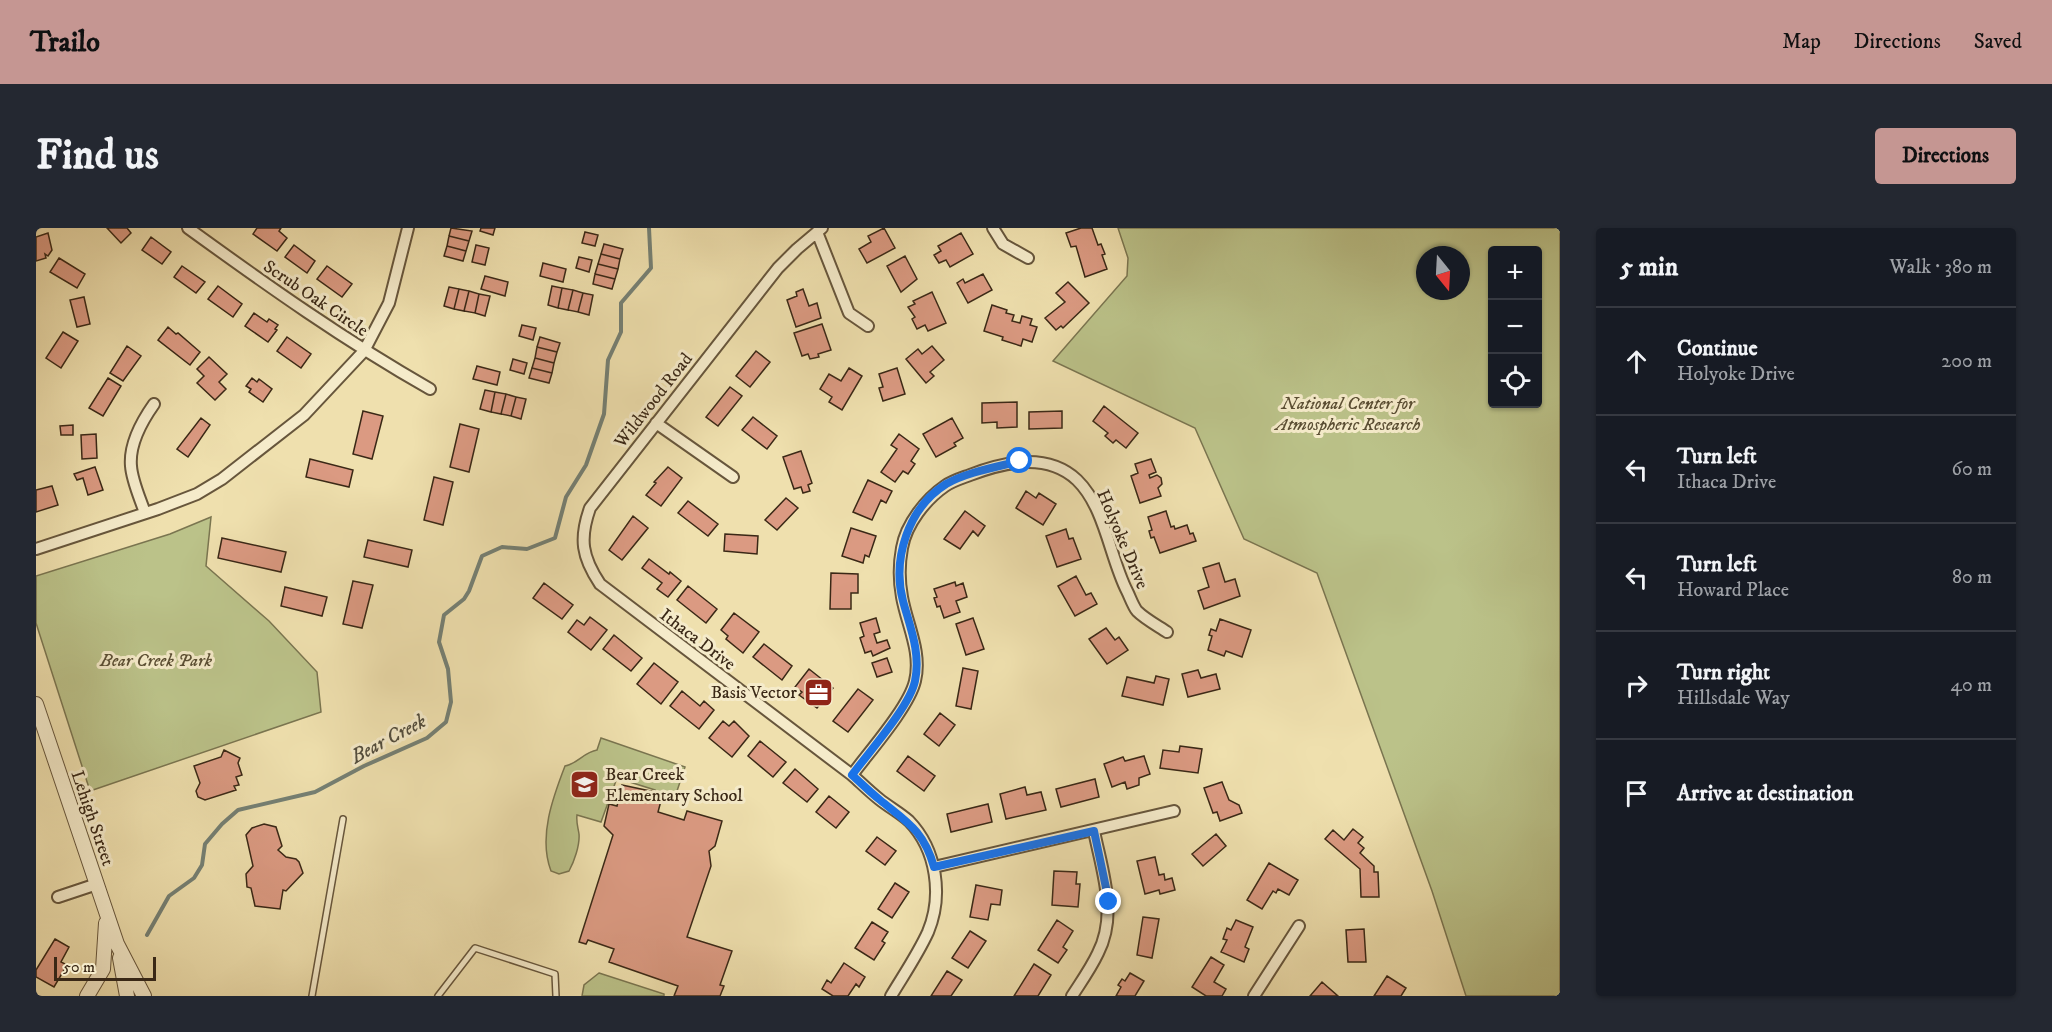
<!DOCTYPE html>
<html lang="en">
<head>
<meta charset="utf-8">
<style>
	body { margin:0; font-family:"IM FELL DW Pica",serif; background:#242831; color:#f1f3f6 }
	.controls { position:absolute; right:18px; top:18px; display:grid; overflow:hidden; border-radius:6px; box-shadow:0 2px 4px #0004 }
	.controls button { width:54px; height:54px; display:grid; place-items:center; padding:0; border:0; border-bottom:2px solid #363941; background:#171b24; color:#f1f3f6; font:30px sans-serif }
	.compass { position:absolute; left:1380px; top:18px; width:54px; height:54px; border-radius:50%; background:#171b24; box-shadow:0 2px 4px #0004; rotate:162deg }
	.scale { position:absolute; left:18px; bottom:15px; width:102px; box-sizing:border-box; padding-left:6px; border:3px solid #3a2816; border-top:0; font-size:16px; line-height:21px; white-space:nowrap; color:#3a2816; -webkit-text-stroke:4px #f5ebca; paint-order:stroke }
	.stop { position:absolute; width:18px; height:18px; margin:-14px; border:4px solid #1a73e8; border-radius:50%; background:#fff }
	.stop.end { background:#1a73e8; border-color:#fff; box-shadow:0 2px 6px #0008 }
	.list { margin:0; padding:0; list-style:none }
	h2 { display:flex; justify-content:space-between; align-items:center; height:78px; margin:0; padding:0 24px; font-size:26px }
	h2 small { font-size:20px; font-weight:400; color:#9ea1a6 }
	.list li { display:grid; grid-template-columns:39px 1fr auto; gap:18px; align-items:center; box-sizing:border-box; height:108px; padding:0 24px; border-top:2px solid #363941 }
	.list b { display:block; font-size:22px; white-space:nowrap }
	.list p { margin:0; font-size:20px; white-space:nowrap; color:#9ea1a6 }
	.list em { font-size:20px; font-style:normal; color:#9ea1a6 }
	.icon { flex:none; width:33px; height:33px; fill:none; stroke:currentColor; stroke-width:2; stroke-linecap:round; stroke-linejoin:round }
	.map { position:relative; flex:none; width:1524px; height:768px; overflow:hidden; border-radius:6px }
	header { display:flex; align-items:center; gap:36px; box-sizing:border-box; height:84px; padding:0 30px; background:#c59692; color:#111 }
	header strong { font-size:28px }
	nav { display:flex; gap:33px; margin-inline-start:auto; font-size:21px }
	.intro { display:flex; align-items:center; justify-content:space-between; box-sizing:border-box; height:144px; padding:0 36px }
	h1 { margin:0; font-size:42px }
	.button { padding:15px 27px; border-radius:6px; background:#c59692; color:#111; font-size:21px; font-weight:700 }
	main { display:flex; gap:36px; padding:0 36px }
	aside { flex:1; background:#171b24; border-radius:6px; box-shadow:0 2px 4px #0004 }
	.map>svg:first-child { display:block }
	.green { fill:#bbc289; stroke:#7a7550; stroke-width:1.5; fill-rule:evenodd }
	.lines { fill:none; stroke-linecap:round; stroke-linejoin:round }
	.stream { stroke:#758074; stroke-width:4 }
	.building { fill:#db9a82; stroke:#3a2816; stroke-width:1.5 }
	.service-casing { stroke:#67563c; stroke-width:8 }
	.minor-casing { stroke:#67563c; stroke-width:14 }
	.tertiary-casing { stroke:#67563c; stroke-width:16 }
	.service { stroke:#f5ebca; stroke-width:5 }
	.minor { stroke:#f5ebca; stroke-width:10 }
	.tertiary { stroke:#f5ebca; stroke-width:14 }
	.route { stroke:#1a73e8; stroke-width:8 }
	.labels { text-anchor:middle; stroke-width:6; stroke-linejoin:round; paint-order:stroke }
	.street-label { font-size:18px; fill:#3a2816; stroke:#f5ebca }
	.park-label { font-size:18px; font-style:italic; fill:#5a4e33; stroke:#f5ebca }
	.poi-label { font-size:18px; fill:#3a2816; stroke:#f5ebca; text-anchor:end }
	.water-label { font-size:20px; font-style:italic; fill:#524d3d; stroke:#f5ebca }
</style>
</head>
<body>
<header>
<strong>Trailo</strong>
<nav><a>Map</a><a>Directions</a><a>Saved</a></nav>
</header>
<div class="intro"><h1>Find us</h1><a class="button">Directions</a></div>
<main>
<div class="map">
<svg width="1524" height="768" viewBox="0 0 1524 768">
	<rect width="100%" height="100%" fill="#efe0ae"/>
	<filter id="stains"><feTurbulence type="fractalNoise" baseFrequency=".00333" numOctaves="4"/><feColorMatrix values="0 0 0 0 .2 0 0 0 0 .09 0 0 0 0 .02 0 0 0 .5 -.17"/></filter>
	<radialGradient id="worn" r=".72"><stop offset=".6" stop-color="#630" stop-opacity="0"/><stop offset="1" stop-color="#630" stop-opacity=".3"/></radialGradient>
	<path class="green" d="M1082 0H1524V768H1430L1396 663 1281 345 1208 311 1159 200 1017 133 1091 48 1092 30ZM1502 22V176H1456V22ZM1389 27H1425V63H1389Z
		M175 289 170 338 233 393 281 444 285 484 54 563 0 395V348L134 306Z
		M565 510 649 539 638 572 628 569 619 562 581 550 565 594 541 587C540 594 542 599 543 606 544 617 538 634 533 643L523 646 515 643C502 609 517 569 529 538 541 536 548 524 561 522Z
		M563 745 628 766V768H546L548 757Z"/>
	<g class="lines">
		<path class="stream" d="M111 707 133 668 158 650 166 637 169 616 186 596 202 582 279 564 328 538 391 510 410 494 415 474 412 441 403 414 408 387 428 371 433 363 446 328 466 319 491 321 519 310 530 269 550 237 568 186 572 132 585 104V75L615 40 613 0"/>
	</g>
	<path class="building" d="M71 0H91L95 5 85 15Z
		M221 0H245L243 3 251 10 241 23 217 6Z
		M415 0 436 3 433 13 413 8Z
		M445 0H459L457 7 444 3Z
		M848 0 859 20 831 35 823 21 835 14 832 8Z
		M1045 0H1056L1062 17 1065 16 1069 26 1066 27 1071 41 1049 49 1040 18 1035 19 1030 5Z
		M549 4 562 7 559 18 546 15Z
		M12 5 16 22 12 28 9 26 10 30 0 33V9Z
		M925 5 937 26 914 39 910 32 903 35 898 27 905 23 902 18Z
		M413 8 433 13 430 23 411 18Z
		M115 9 135 24 126 36 106 22Z
		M568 16 587 21 584 31 565 26Z
		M258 17 279 33 271 45 249 29Z
		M440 17 453 20 449 37 436 34Z
		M411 18 430 23 427 33 408 28Z
		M565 26 584 31 582 41 562 36Z
		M869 28 881 51 865 64 851 38Z
		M543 29 556 32 553 44 540 40Z
		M23 30 49 46 41 60 14 44Z
		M507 35 530 41 527 54 504 48Z
		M562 36 582 41 579 51 559 46Z
		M146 38 169 54 160 65 138 49Z
		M291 38 316 56 306 69 281 51Z
		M559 46 579 51 576 61 557 56Z
		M947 46 956 62 932 75 921 55 927 51 929 55Z
		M449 48 472 54 469 68 445 61Z
		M1032 54 1053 75 1027 100 1025 98 1020 102 1009 90 1029 74 1020 65Z
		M182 58 206 76 197 89 172 71Z
		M516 58 526 60 522 80 512 77Z
		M413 59 423 61 418 81 408 78Z
		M526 60 537 62 532 82 522 80Z
		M423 61 433 63 428 83 418 81Z
		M767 61 773 78 781 75 785 90 760 99 751 72 761 68 760 64Z
		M537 62 547 65 542 84 532 82Z
		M433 63 443 66 439 85 428 83Z
		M896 64 910 95 892 103 889 97 881 101 876 91 879 89 872 79 879 76 877 73Z
		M547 65 557 67 553 87 542 84Z
		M443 66 454 68 449 88 439 85Z
		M48 69 54 96 41 99 34 72Z
		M956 77 971 82 970 85 978 87 976 93 984 95 986 88 996 91 994 97 1001 99 996 114 987 111 985 118 966 112 967 109 948 103Z
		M218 85 231 94 233 91 242 97 239 101 241 102 232 114 209 98Z
		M786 96 795 122 782 126 783 129 774 131 772 126 766 128 758 105Z
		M486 97 500 100 497 112 483 108Z
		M132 99 140 106 142 105 164 124 154 137 122 112Z
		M27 104 42 113 25 140 10 130Z
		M251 109 275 126 265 140 241 123Z
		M504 109 524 115 521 124 501 119Z
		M91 118 105 128 87 153 74 145Z
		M896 118 908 132 894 144 898 148 890 155 870 131 882 121 886 126Z
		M501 119 521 124 518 135 499 130Z
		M720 123 734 134 714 159 700 148Z
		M173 129 191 146 183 154 190 161 179 172 161 155 168 148 161 141Z
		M499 130 518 135 516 145 496 140Z
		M477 131 491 135 488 146 474 142Z
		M441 138 464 144 461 157 437 151Z
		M496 140 516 145 513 155 493 150Z
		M813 140 826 148 806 182 793 174 796 169 784 161 793 146 805 153Z
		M861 140 869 166 847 173 843 160 847 159 843 146Z
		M72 150 85 158 67 188 53 180Z
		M216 150 221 154 223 151 236 161 227 174 213 164 215 161 210 158Z
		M694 159 706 168 682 198 670 189Z
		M449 162 459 164 455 184 444 181Z
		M459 164 470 166 465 186 455 184Z
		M470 166 480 169 475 188 465 186Z
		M480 169 490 171 485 191 475 188Z
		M981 174V199L961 200V194L946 195V175Z
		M1068 178 1102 205 1090 220 1080 212 1077 215 1069 208 1072 205 1057 193Z
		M327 183 347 188 336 231 317 226Z
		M1026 183V200L993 201V184Z
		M717 189 741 208 731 221 706 202Z
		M165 190 174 197 152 229 141 221Z
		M916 190 927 210 918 215 920 218 900 229 887 206Z
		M424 196 443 201 433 244 414 239Z
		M37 197V207H25L24 198Z
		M60 206 61 230 46 231 45 207Z
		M863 206 883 221 875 233 879 236 872 246 867 243 859 254 845 244 861 221 855 217Z
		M765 223 776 255 772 257 774 263 767 265 765 259 758 261 747 229Z
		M274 231 317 242 313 259 270 249Z
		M1115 231 1120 244 1113 247 1114 250 1121 247 1125 250 1126 256 1122 260 1125 268 1104 275 1095 248 1102 245 1099 236Z
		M59 239 67 262 52 267 47 250 41 252 38 246Z
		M632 239 646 250 625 278 610 267 620 255 618 254Z
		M398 249 417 254 407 297 388 292Z
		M832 252 856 263 850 275 845 272 836 292 817 284Z
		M16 258 22 277 0 284V262Z
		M990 263 1000 270 1003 265 1020 276 1007 297 980 280Z
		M750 270 762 280 741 302 729 292Z
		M652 273 682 296 672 308 642 285Z
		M929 283 949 298 942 308 937 303 924 321 908 311Z
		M1130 283 1135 299 1138 298 1139 301 1151 297 1154 306 1157 305 1160 313 1124 325 1118 309 1115 310 1113 303 1116 302 1112 289Z
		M597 288 612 300 586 332 573 322Z
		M815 300 840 308 833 329 829 327 827 335 806 328Z
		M1030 301 1033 311 1037 310 1045 331 1021 339 1010 308Z
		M689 306 722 308 721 326 688 323Z
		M186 310 250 324 245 344 182 330Z
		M332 312 376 322 372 339 328 329Z
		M613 331 633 346 634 344 645 353 632 369 621 361 626 355 606 340Z
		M1183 335 1189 354 1199 351 1204 368 1168 381 1162 363 1173 359 1167 340Z
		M795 345 822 346V365H815V381H794Z
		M1040 348 1050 367 1055 365 1061 376 1039 388 1022 358Z
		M317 353 337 357 326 400 307 396Z
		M919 354 920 358 927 355 931 369 920 373 924 384 908 390 904 378 901 379 898 370 901 369 898 361Z
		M508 355 537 377 526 391 497 370Z
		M652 358 681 381 670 395 641 372Z
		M249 359 291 369 286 388 245 378Z
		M698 385 723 404 707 425 690 411 692 408 685 402Z
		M554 389 571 402 555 422 532 404 541 392 548 397Z
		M840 390 844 404 838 406 841 415 851 412 854 420 837 428 835 423 829 425 824 410 828 408 824 395Z
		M937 390 948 421 930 427 920 396Z
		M1184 391 1215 402 1206 429 1190 423 1188 428 1172 422 1176 408 1173 407 1175 401 1180 403Z
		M1070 400 1079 412 1083 409 1092 422 1071 436 1053 411Z
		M578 407 606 430 595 443 567 421Z
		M728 416 756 438 746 452 717 429Z
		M851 430 856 444 841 449 836 435Z
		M618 435 642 454 625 476 601 456Z
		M927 440 942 443 935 481 920 478Z
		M773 441 797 460 781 480 763 467 766 464 759 459Z
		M1162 442 1165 450 1180 446 1184 461 1152 469 1146 446Z
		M1120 448 1133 451 1127 477 1086 468 1091 449 1118 455Z
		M822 461 837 472 812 504 797 493Z
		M646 463 664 478 668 473 678 482 663 501 634 478Z
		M904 485 919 497 903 518 888 506Z
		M687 493 693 498 698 493 713 508 696 529 673 510Z
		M724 513 750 534 737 549 712 528Z
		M1144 518 1166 521 1162 545 1124 540 1127 522 1143 524Z
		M188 522 204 530 202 535 206 547 200 549 203 557 198 558 200 562 169 572 162 569 160 563 164 555 158 538 185 529Z
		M872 528 899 548 888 563 861 543Z
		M1108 528 1114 546 1103 550V557L1091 561 1089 554 1076 559 1068 536 1087 529 1089 533Z
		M759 541 782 561 771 574 747 555Z
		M1059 551 1063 569 1025 579 1020 561Z
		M1186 554 1193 572 1203 577 1206 585 1184 593 1181 584 1177 585 1168 560Z
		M586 557 619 564 626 569 622 584 648 592 651 583 686 593 679 618 673 623 675 638 651 709 696 723 684 757 688 758 684 768H638L642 758 573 734 578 721 552 712 550 716 543 714 577 607 568 598 573 576 581 578Z
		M989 559 991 567 1005 564 1010 582 970 591 964 566Z
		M793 568 813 584 800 600 780 584Z
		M952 576 956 594 915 604 911 586Z
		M228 596 240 599 246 618 242 622 250 629 260 631 263 634 267 645 250 663 247 662 244 681 219 678 215 660 211 659 210 646 217 638 210 607 216 600Z
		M1317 601 1327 609 1322 615 1328 620 1324 625 1338 638V644H1342L1343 669H1325L1324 641 1289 611 1297 602 1308 612Z
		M1180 606 1190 618 1167 638 1156 626Z
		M841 609 860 623 849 637 830 623Z
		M1119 629 1123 647 1128 646 1129 652 1136 650 1139 662 1124 666 1123 662 1109 666 1101 633Z
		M1233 635 1262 652 1253 667 1242 661 1240 665 1237 663 1226 681 1211 672Z
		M1018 643 1041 644 1040 656H1044L1042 679 1016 677Z
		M859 655 873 664 856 690 842 681Z
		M940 657 966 662 964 677 955 676 952 692 934 689Z
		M1107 689 1123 691 1116 730 1101 727Z
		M1021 692 1037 703 1027 719 1031 722 1022 735 1002 722Z
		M1200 692 1217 699 1209 719 1213 721 1208 734 1185 724 1191 712 1187 711 1191 700 1195 702Z
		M836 694 852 704 846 713 849 715 838 732 819 720Z
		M1328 701 1330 734H1312L1310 702Z
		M934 703 950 713 932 740 916 730Z
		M19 711 33 719 25 734 31 737 18 759 0 749V742Z
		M1175 729 1188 737 1178 754 1190 761 1186 768H1170L1156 759Z
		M808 735 829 749 823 759 820 756 812 768H797L786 761 791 752 795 755Z
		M998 736 1015 747 1002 768H978Z
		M911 743 926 752 915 768H895Z
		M1094 745 1108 753 1099 768H1080L1085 759 1082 757 1086 751 1089 753Z
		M1351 748 1370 760 1365 768H1338Z
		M1286 754 1302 768H1274Z"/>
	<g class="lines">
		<defs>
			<path id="service" d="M276 768 307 591
				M402 768 439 720 519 746 520 768"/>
			<path id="minor" d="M152 0C232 58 308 112 394 161
				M786 0 761 21 742 40 554 280C543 311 546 329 564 356L816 547C825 555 834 564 843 571 853 579 864 585 873 593 901 622 907 668 892 704 882 726 867 748 855 768
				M957 0 967 16 992 30
				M781 4 813 85 832 98
				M620 195 697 249
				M109 285C104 270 96 253 95 238 93 216 106 193 118 176
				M0 321 122 281 161 266 186 251 268 187 328 123 353 75 372 0
				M816 547C833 524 873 479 879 453 886 424 871 397 866 369 863 353 863 336 866 320 870 296 890 271 909 258 916 253 926 250 934 247 968 234 1011 224 1041 252 1069 279 1074 330 1091 363 1094 369 1097 378 1101 383 1109 391 1122 398 1131 404
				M898 639 1138 583
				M22 669 61 656
				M1036 768C1045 754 1055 740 1062 725 1082 686 1066 643 1058 603
				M1218 768 1263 698"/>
			<path id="tertiary" d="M0 476 81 716 108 768
				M84 730 91 768
				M51 768 67 741 70 695"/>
		</defs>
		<use href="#service" class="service-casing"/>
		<use href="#minor" class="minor-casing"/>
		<use href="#tertiary" class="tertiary-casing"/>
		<use href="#service" class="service"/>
		<use href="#minor" class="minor"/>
		<use href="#tertiary" class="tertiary"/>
	</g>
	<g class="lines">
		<path class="route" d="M984 233C961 239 931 244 910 256 872 280 856 331 867 373 874 399 885 425 879 453 874 478 833 524 816 547 825 555 834 564 844 572 871 594 888 603 898 639L1058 603 1073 674"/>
	</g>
	<defs>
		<symbol id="office-square" viewBox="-11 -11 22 22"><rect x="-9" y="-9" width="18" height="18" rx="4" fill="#8f2418" stroke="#f5ebca"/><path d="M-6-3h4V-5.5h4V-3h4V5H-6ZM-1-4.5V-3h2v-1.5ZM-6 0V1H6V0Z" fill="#fff"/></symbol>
		<symbol id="school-square" viewBox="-11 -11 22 22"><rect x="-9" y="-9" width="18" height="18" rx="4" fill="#8f2418" stroke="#f5ebca"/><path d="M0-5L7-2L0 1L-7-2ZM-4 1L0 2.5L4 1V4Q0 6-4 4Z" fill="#fff"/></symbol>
	</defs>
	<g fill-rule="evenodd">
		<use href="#office-square" x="766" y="448" width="33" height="33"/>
		<use href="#school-square" x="532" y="540" width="33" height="33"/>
	</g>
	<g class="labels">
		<g class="street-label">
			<text transform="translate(280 70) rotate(34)" y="6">Scrub Oak Circle</text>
			<text transform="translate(617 172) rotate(-52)" y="6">Wildwood Road</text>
			<text transform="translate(1087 311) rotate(67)" y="6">Holyoke Drive</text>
			<text transform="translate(662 411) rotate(37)" y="6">Ithaca Drive</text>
			<text transform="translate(57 590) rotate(71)" y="6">Lehigh Street</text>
		</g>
		<g class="park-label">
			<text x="1312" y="181">National Center for<tspan x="1312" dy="21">Atmospheric Research</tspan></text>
			<text x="120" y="438">Bear Creek Park</text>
		</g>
		<g class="poi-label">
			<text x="761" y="470">Basis Vector</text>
			<text x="569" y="552" text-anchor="start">Bear Creek<tspan x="569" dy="21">Elementary School</tspan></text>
		</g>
		<g class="water-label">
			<text transform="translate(352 510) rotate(-28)" y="7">Bear Creek</text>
		</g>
	</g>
	<rect width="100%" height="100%" filter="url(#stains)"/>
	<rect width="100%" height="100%" fill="url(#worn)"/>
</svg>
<div class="controls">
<button>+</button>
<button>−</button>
<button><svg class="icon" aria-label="locate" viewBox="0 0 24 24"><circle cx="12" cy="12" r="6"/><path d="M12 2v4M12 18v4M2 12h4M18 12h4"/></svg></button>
</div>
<svg class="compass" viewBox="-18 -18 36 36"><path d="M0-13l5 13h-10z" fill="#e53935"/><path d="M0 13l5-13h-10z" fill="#9ea1a6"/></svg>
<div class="scale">50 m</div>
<div class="stop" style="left:984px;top:233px"></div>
<div class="stop end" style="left:1073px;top:674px"></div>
</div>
<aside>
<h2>5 min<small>Walk · 380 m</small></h2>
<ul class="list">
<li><svg class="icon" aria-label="ahead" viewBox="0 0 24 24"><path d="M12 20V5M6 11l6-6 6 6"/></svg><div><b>Continue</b><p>Holyoke Drive</p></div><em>200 m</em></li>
<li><svg class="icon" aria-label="left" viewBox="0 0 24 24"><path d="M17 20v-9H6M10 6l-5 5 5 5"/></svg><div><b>Turn left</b><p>Ithaca Drive</p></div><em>60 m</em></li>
<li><svg class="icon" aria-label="left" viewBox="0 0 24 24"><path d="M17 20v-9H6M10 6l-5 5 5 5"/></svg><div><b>Turn left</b><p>Howard Place</p></div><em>80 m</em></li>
<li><svg class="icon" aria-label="right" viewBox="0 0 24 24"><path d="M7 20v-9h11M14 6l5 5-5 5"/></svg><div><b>Turn right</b><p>Hillsdale Way</p></div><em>40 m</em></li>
<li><svg class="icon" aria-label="arrive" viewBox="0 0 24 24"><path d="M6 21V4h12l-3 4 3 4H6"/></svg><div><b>Arrive at destination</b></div></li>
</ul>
</aside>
</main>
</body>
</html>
